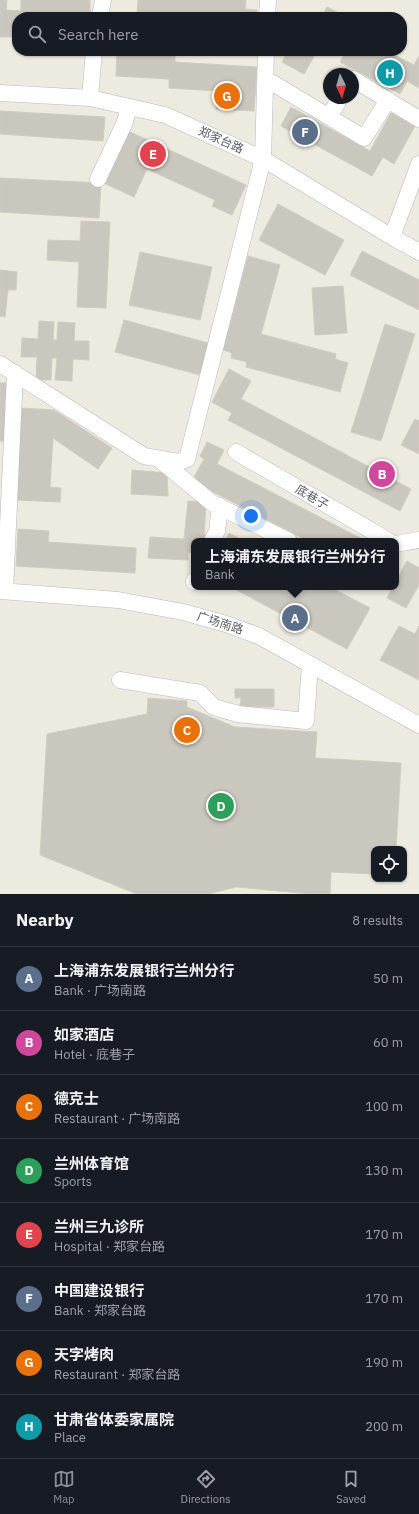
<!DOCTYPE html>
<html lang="en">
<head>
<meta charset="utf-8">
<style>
	body { margin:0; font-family:"IBM Plex Sans","Noto Sans SC",sans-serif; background:#242831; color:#f1f3f6 }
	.controls { position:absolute; right:12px; bottom:12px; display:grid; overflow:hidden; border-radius:8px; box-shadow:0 1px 3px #0004 }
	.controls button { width:36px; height:36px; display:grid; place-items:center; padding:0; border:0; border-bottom:1px solid #363941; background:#171b24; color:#f1f3f6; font:20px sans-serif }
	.compass { position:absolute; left:323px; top:68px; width:36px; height:36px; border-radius:50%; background:#171b24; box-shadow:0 1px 3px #0004; rotate:175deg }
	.you { position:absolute; left:251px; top:516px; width:14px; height:14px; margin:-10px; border:3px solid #fff; border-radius:50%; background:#1a73e8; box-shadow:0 0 0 6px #1a73e833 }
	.badge { display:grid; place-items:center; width:26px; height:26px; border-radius:50%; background:#8c9099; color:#fff; font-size:13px; font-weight:700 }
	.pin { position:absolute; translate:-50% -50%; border:2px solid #fff; box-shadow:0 1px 4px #0006 }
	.popup { position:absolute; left:191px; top:538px; width:208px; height:52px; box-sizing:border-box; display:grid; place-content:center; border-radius:8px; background:#171b24; filter:drop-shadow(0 1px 3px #0005); font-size:13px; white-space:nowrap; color:#9ea1a6 }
	.popup b { font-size:15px; color:#f1f3f6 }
	.popup::after { content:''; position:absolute; left:50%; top:100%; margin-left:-8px; border:8px solid transparent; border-top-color:#171b24 }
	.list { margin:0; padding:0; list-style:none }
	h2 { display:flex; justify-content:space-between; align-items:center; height:52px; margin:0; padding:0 16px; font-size:17px }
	h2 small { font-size:13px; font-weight:400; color:#9ea1a6 }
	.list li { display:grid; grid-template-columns:26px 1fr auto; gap:12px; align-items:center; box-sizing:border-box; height:64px; padding:0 16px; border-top:1px solid #363941 }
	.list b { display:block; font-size:15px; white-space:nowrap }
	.list p { margin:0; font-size:13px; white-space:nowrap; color:#9ea1a6 }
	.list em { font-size:13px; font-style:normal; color:#9ea1a6 }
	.icon { flex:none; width:22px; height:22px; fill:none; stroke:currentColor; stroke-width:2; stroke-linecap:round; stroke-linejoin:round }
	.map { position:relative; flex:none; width:419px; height:894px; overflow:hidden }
	.search { position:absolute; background:#171b24; box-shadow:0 1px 3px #0004; left:12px; right:12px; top:12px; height:44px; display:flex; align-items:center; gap:10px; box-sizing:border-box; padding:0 14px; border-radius:16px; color:#9ea1a6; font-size:15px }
	.sheet { height:564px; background:#171b24 }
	nav { display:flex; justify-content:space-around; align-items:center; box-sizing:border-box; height:56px; border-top:1px solid #363941; background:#171b24; font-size:11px; color:#9ea1a6 }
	nav a { display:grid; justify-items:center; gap:2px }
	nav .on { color:#8c9099 }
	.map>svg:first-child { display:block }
	.building { fill:#cac7be; stroke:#d2ccbd }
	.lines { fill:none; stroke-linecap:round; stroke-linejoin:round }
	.minor-casing { stroke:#b7babf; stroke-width:17 }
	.minor { stroke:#fff; stroke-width:16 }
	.labels { text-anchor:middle; stroke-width:3; stroke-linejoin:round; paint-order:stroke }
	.street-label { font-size:12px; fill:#585c61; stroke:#fff }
</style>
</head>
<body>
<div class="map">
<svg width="419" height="894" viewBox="0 0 419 894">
	<rect width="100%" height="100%" fill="#edeadf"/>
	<path class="building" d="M0 0H7L6 10 21 11V0H90V17H17V37H0Z
		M138 0H246L245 9 257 10 256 17H164L137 15Z
		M327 7 347 17H322Z
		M117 51 175 54V62L257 67 254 111 216 109 217 91 169 88V79L116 76Z
		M288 51H317L304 74 282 62Z
		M344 51H387L414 65 419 56V88L407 81 400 94 340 62 346 52Z
		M291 107 370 151 391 113 415 126 394 164 383 157 372 176 281 126Z
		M0 111 105 117 103 141 0 134Z
		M128 131 246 185 232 215 212 206 215 200 147 169 134 197 104 183Z
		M0 178 101 183 99 218 0 212Z
		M278 204 344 240 325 275 259 240Z
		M81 221 110 222 106 308 77 307 79 262 47 260 48 240 80 241Z
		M362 251 419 280V310L350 275Z
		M140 252 212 267 200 320 129 305Z
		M248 256 280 265 261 334 336 354 335 359 348 363 340 392 246 367 247 362 231 358 232 353 223 350Z
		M0 270 17 272 16 290H8L5 317 0 316Z
		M343 286 347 333 315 335 312 288Z
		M124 320 208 343 200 375 115 352Z
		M39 321 54 322 53 340H57L58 322 75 323 74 341H89V360L73 359 72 381 55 380 57 358H52L51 380H36L37 357H21L22 338 38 339Z
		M385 324 415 334 381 441 351 432Z
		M229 369 251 381 241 399 411 489 400 511 228 420 232 413 212 402Z
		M0 383H8L5 441H0Z
		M20 408 54 410 112 448 98 469 53 438 50 487 61 488 60 502 16 500Z
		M415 419 419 421V454L401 445Z
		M207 442 224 450 217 464 366 541H308L192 481 204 459 200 456Z
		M132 470 167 473 168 496 131 494Z
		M188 501 206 502 204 541H194V553L188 552V560L148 558 150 537 184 539Z
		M18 529 49 531 48 542 136 548 135 573 16 566Z
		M229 533 244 541H225Z
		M407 561 419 568V585L406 608 387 598 393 587H396V581Z
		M231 587H330L370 608 347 649Z
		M399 626 415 634 419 626V680L380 660Z
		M235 689H274V707H240L241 698H235Z
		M148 698 187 701V707L235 727 317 732 315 758 401 763 396 849H374V874L331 872 330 894H311L236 887 208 894H137L40 855 47 734 147 714Z"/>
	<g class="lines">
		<defs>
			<path id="minor" d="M100 17 103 0
				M267 17 268 0
				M266 79 364 138 388 100
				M353 79 419 119
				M0 93 90 98 165 115 263 159 392 237 419 252
				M90 98 94 51
				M329 117 340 98
				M98 179 125 122 129 107
				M392 237 419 164
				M0 364 144 456 179 462 187 459 263 159 266 51
				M236 452 389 541
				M160 460 212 503 289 541
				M212 541 217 531 220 506
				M396 544 419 540
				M194 582V581
				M0 591 118 600 183 612 226 624 259 636 419 725
				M5 591 15 373
				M120 680 200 693 214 707 238 714 306 721 310 664"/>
		</defs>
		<use href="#minor" class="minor-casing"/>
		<use href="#minor" class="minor"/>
	</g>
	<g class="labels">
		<g class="street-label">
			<text transform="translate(221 140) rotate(24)" y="4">郑家台路</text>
			<text transform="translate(312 497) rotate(30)" y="4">底巷子</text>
			<text transform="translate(220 623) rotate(18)" y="4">广场南路</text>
		</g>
	</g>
</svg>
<div class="controls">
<button><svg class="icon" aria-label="locate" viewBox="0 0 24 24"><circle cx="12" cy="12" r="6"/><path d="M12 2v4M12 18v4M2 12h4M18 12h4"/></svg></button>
</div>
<svg class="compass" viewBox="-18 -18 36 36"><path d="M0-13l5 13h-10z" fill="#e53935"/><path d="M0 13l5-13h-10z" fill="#9ea1a6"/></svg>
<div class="you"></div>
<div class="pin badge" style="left:295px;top:618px;background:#5c6f8a">A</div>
<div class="popup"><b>上海浦东发展银行兰州分行</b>Bank</div>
<div class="pin badge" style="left:382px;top:474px;background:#d1479c">B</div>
<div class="pin badge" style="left:187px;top:730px;background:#e8710a">C</div>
<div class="pin badge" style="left:221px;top:806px;background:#2e9e5b">D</div>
<div class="pin badge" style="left:153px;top:154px;background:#e0444e">E</div>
<div class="pin badge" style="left:305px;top:132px;background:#5c6f8a">F</div>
<div class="pin badge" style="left:227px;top:96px;background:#e8710a">G</div>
<div class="pin badge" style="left:390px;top:73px;background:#0f9aa8">H</div>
<div class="search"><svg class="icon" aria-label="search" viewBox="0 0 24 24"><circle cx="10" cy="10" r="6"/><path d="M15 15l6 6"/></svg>Search here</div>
</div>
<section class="sheet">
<h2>Nearby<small>8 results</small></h2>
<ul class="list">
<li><span class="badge" style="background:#5c6f8a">A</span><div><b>上海浦东发展银行兰州分行</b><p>Bank · 广场南路</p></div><em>50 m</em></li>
<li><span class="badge" style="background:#d1479c">B</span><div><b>如家酒店</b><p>Hotel · 底巷子</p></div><em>60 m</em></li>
<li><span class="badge" style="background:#e8710a">C</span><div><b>德克士</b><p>Restaurant · 广场南路</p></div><em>100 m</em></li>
<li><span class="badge" style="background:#2e9e5b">D</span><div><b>兰州体育馆</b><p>Sports</p></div><em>130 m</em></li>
<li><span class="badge" style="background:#e0444e">E</span><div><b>兰州三九诊所</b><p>Hospital · 郑家台路</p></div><em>170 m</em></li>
<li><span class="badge" style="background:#5c6f8a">F</span><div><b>中国建设银行</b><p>Bank · 郑家台路</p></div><em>170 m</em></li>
<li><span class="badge" style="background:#e8710a">G</span><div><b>天字烤肉</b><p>Restaurant · 郑家台路</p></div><em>190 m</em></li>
<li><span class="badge" style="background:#0f9aa8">H</span><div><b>甘肃省体委家属院</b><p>Place</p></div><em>200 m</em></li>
</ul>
</section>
<nav>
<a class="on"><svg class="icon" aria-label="map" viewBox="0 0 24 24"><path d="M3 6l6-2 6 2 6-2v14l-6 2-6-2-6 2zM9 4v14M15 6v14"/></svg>Map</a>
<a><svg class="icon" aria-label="directions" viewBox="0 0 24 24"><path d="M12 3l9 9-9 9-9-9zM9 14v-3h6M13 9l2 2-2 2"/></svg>Directions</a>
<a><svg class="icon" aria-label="saved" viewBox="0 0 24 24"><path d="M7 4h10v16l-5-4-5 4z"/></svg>Saved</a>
</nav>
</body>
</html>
